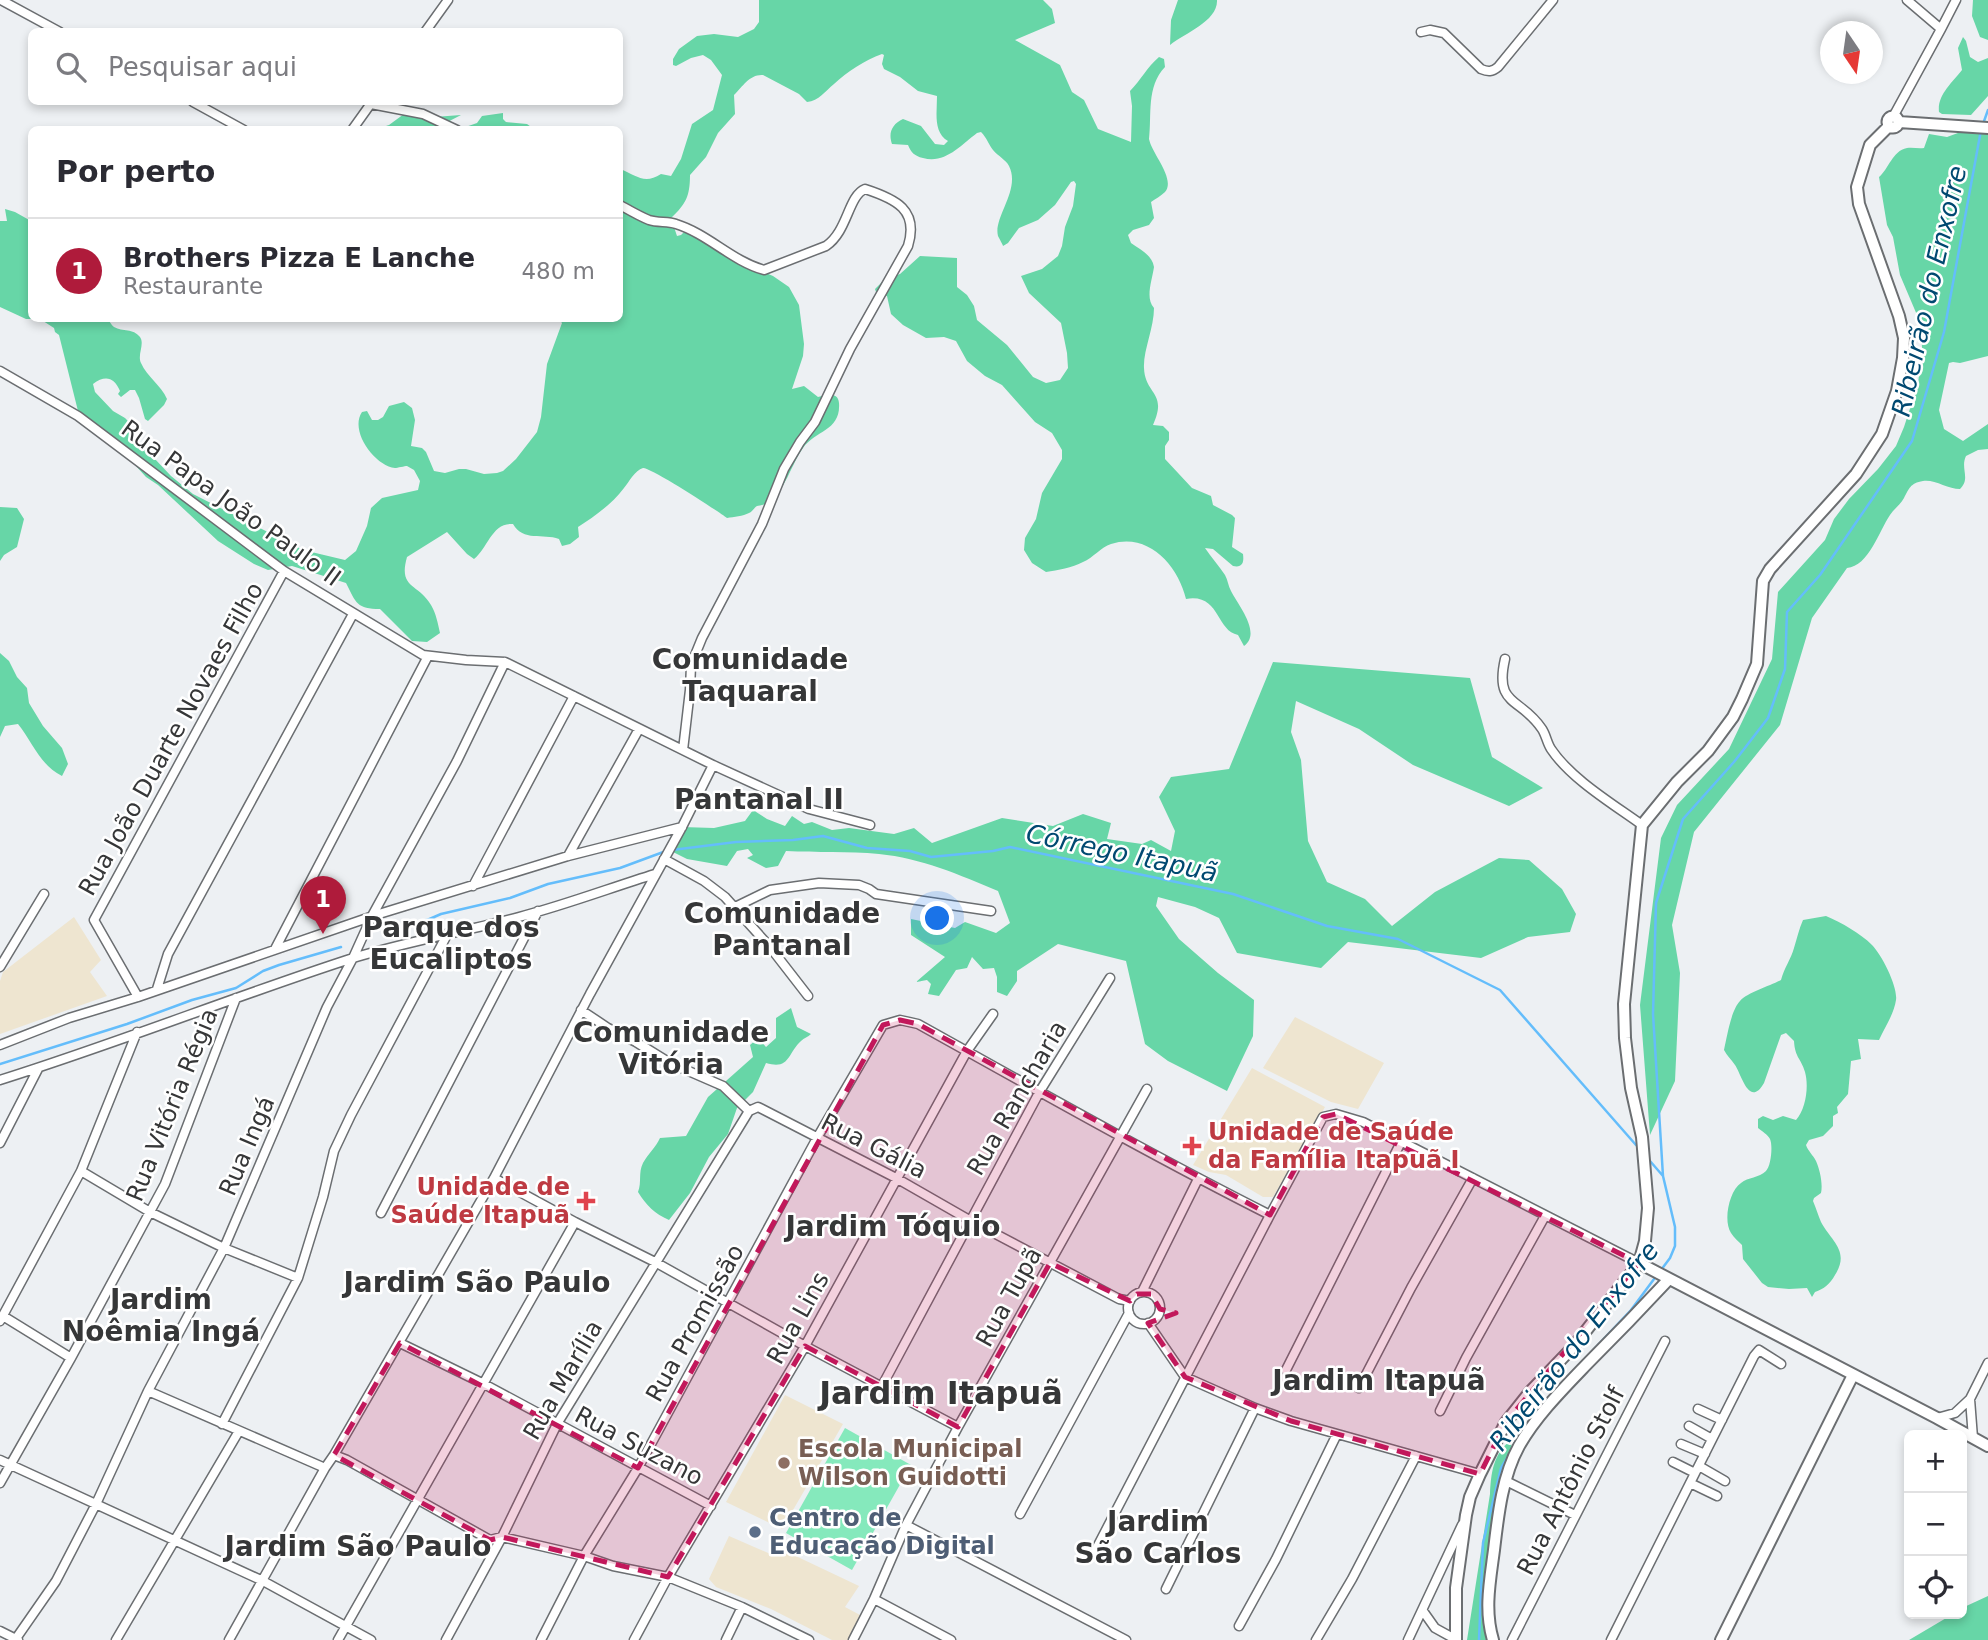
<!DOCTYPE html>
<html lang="pt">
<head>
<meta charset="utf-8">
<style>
	body { margin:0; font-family:"DejaVu Sans",sans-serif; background:#f2f2f3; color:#2b2b33 }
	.controls { position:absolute; right:21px; bottom:21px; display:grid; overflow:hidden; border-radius:10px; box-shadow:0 4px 10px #0003 }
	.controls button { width:63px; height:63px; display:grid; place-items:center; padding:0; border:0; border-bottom:2px solid #e1e1e2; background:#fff; color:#2b2b33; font:35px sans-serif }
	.compass { position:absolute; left:1820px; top:21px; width:63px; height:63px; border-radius:50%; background:#fff; box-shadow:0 4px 10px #0003; rotate:167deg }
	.you { position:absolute; left:938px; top:919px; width:24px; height:24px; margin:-18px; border:5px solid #fff; border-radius:50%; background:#1a73e8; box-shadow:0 0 0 10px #1a73e833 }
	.badge { display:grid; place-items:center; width:46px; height:46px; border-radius:50%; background:#af1b3b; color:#fff; font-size:23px; font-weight:700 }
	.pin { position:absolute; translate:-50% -58px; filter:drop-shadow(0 2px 4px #0008) }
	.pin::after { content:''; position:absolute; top:37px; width:24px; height:21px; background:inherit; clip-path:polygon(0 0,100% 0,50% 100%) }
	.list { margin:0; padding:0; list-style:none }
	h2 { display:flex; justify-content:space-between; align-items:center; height:91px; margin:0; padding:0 28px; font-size:30px }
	h2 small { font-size:23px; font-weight:400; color:#7c7c81 }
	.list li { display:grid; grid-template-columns:46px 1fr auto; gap:21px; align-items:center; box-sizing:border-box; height:105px; padding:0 28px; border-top:2px solid #e1e1e2 }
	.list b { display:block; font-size:26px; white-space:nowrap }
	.list p { margin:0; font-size:23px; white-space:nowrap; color:#7c7c81 }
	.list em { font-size:23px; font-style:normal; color:#7c7c81 }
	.icon { flex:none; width:38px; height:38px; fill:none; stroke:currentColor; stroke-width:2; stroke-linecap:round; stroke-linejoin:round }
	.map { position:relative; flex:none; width:1988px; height:1640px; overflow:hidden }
	.search { position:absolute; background:#fff; box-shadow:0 4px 10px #0003; left:28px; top:28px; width:595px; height:77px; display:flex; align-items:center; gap:18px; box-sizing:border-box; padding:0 24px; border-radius:10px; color:#7c7c81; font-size:26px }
	.panel { position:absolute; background:#fff; box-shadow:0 4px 10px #0003; left:28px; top:126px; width:595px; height:196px; border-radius:10px }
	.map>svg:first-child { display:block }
	.education { fill:#eee5d0 }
	.green { fill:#85e9bc }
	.forest { fill:#67d6a7 }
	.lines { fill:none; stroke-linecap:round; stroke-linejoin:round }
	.stream { stroke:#64bdfb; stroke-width:2.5 }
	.street-casing { stroke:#6b6e71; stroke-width:11 }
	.secondary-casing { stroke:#6b6e71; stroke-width:14 }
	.street { stroke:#fff; stroke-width:8 }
	.secondary { stroke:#fff; stroke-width:10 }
	.marked { fill:#c2185b; fill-opacity:0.2; stroke:#c2185b; stroke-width:5; stroke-dasharray:14 9; stroke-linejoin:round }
	.health-dot { fill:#e0444e; stroke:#fff; stroke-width:2.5 }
	.education-dot { fill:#8d6e63; stroke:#fff; stroke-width:2.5 }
	.service-dot { fill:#5c6f8a; stroke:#fff; stroke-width:2.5 }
	.labels { text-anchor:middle; stroke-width:5; stroke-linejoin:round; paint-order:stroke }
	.street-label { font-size:24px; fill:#363738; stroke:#fff }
	.health-label { font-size:24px; font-weight:bold; fill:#be3a42; stroke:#fff; text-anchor:start }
	.education-label { font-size:24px; font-weight:bold; fill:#785e54; stroke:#fff; text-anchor:start }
	.service-label { font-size:24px; font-weight:bold; fill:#4e5e75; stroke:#fff; text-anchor:start }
	.water-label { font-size:26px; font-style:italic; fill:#004971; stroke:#fff }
	.quarter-label { font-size:28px; font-weight:bold; fill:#363738; stroke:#fff }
	.district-label { font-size:32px; font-weight:bold; fill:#363738; stroke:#fff }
</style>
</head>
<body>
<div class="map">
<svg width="1988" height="1640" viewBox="0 0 1988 1640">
	<rect width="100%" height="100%" fill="#edf0f3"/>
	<path class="education" d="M74 917 101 960 90 972 107 996 0 1034V981L3 972Z
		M1295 1017 1384 1063 1358 1109 1331 1102 1263 1068Z
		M1252 1068 1325 1107 1273 1197H1263L1226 1175 1209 1172 1193 1165Z
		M785 1395 843 1424 782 1529 726 1502Z
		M729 1536 775 1556 781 1549 859 1586 845 1607 862 1616 848 1640H832L771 1609 716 1587 709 1579Z"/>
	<path class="green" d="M845 1428 911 1465 852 1570 786 1533Z"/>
	<path class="forest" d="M759 0H1043L1052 9 1055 23 1015 40 1060 65 1072 92 1084 100 1098 129 1131 142 1132 106 1130 91C1141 80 1147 67 1159 57L1164 59 1165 67C1146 87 1152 115 1149 139 1152 154 1176 179 1165 192 1161 196 1155 199 1151 202L1154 218 1149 225 1133 230 1128 235 1131 243C1141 250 1152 255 1154 267 1152 281 1145 298 1154 308 1154 328 1143 351 1144 368 1145 395 1168 392 1153 425L1163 426 1169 432V440L1165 446V459L1192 488 1211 496 1213 505 1232 515 1235 518 1232 547 1243 554C1244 562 1243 568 1233 566L1213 549 1205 548C1211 557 1219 566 1225 575 1228 580 1228 586 1231 591 1238 605 1262 633 1244 646L1238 635C1216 631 1220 593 1186 599 1178 565 1148 532 1111 544 1101 547 1093 558 1083 562 1072 568 1058 570 1046 572L1032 563 1024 550 1025 538 1036 519 1042 493 1062 459V450L1052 433 1035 422 1002 385 985 376 967 361 956 341 944 337 926 338 903 325 891 314 887 296 877 295 875 289 885 279 900 274 920 256 957 258V287L967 295 974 306 977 320 1007 345 1033 377 1046 383 1060 380 1068 368 1067 353 1061 323 1029 293 1021 276 1042 269 1058 256 1062 246 1065 227 1073 206 1076 184 1074 181 1071 182 1055 205 1038 220 1019 228 1008 243 1003 246C1003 245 999 238 998 236 993 217 1021 190 1009 166 1006 160 998 156 993 150 989 145 987 138 981 132L977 133C960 146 945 164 923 158 914 156 911 152 908 145L892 144C888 133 892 124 903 119L921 126 935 144 944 145 948 141C933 132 937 113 937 96L918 91 900 77 884 69 882 64 884 55 882 54C865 60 847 72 834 84 825 91 819 101 807 102L799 94 763 75C750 74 743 86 734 95L735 114 718 133 706 157 690 175C690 196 686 204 671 218L677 236 681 235 687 229 759 270 773 276 789 287 799 305 804 344 803 356 792 389 804 386 818 397C826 395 838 391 839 403 841 431 816 430 803 448 792 463 784 493 768 503 767 504 759 506 757 506 754 508 752 512 749 513 743 516 734 517 727 518 718 511 650 467 643 468 635 470 629 482 624 488 612 504 595 516 578 527L579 537 570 544 562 546 559 539C543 533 523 542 513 524 492 522 488 548 474 559L467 554 447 532 407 557C398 589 418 583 431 605 436 613 438 624 440 633L427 642 412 641 380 609C357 609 356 603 346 583L292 566 268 570 254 564 218 541 158 485 146 477 125 454 81 423 59 335 55 332 54 328 40 319H107C110 321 111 325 114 327 123 332 133 328 140 337 145 344 137 355 141 363 147 377 161 385 167 399L164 405 148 421 145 419 139 398 135 390H130L121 397 118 394 120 391C114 377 105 375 93 384L95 392 113 411 125 418 130 423 133 434 138 441 171 476 193 494 303 550 345 560 356 551 367 526 371 508 382 498 418 490 420 481 414 470 407 466C405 466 397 468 395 468 375 466 349 431 362 412L367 411 372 420H378L383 417 389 406 404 402 412 408 415 420 411 446 422 448 426 452 434 471 445 473 459 469H466L484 474 497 473 503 471 516 459 537 432 541 417 547 364 562 323 559 319 620 318V169C636 175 644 185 661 174L671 176 681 159 692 124 713 110 722 75 711 60 703 55 691 58 676 66 673 65V59L679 49 697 36 714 34 738 37 754 29 759 22Z
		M1178 0H1217C1218 21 1185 33 1170 45L1171 20Z
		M1973 0H1988V40L1980 37 1972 16Z
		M1963 37 1966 41 1970 57 1978 62 1988 58V96L1971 115 1942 114 1939 112C1937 95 1952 83 1962 70L1958 48Z
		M503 113V119L506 122 527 124 534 129 457 130 477 123 482 116Z
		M404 114 434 117 461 115 434 129 417 127 415 129H377L389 125Z
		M1988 122V356L1960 363 1953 362 1949 363 1939 410 1944 429 1963 441 1988 424V449L1978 450 1966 456C1960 468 1971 479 1960 489 1948 489 1934 479 1923 481 1910 483 1909 489 1904 498 1900 505 1894 509 1890 515 1879 531 1869 566 1847 568L1812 618 1780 725 1694 832 1672 925 1680 973 1675 1081 1650 1135 1640 1005 1661 838 1677 805 1729 749 1772 659 1778 592 1825 540 1834 519 1849 499 1878 469 1896 446 1904 427 1918 384 1922 348 1921 330 1917 315 1900 275 1893 237 1887 225 1879 177C1889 169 1892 151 1907 148 1913 147 1918 149 1924 148L1929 134 1947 137Z
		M5 209 15 212 31 221 33 319H26L0 307V221H7Z
		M0 507 17 508 24 519 17 547 4 555 0 561Z
		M0 653 9 661 17 677 27 688 29 703 43 726 62 748 68 764 62 776C40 765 33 743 18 724L5 726 0 737Z
		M1273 662 1470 678 1492 757 1543 788 1509 806 1413 765 1359 729 1296 701 1291 732 1301 760 1308 841 1327 882 1365 899 1392 926 1435 892 1499 858 1529 860 1562 889 1576 914 1570 932 1528 937 1481 958 1348 942 1321 968 1237 953 1219 918 1195 907 1158 897 1156 906 1179 939 1218 973 1254 1000 1253 1036 1227 1091 1168 1061 1145 1044 1126 961 1058 944 1017 971V981L1007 996 997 992V977L994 968 983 969 972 957 967 968 956 970 939 996 928 994 931 984 927 980 916 982 945 957 911 935V919L955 928 965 922 996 933 1010 923 998 891C960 875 921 858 879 854 848 851 817 853 786 851L778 866 766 868 747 858 753 855 748 849 737 851 727 866 687 859 669 850 682 827 714 828 745 821 753 810 767 819 785 826 792 816 804 824 812 822 832 830 849 828 894 834 914 828 932 843 1002 818 1053 826 1083 814 1111 823 1107 839 1142 844 1151 840 1171 851 1175 831 1159 797 1171 777 1229 769Z
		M1826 916C1842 923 1860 933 1872 945 1882 955 1898 987 1896 1000 1894 1014 1885 1027 1879 1040L1858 1039 1861 1059 1851 1061 1848 1094 1837 1107 1838 1113 1833 1116V1126L1823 1136 1809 1140 1806 1145C1808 1151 1813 1155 1816 1161 1820 1170 1823 1184 1821 1193L1814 1198 1813 1201C1816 1208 1818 1215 1821 1222 1832 1242 1850 1251 1835 1275 1830 1284 1824 1289 1815 1292L1812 1297 1807 1288 1789 1289 1768 1287 1762 1283 1743 1259 1742 1245C1739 1242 1734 1238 1731 1233 1723 1221 1729 1191 1741 1183 1748 1177 1759 1178 1766 1171 1771 1166 1773 1146 1770 1139 1768 1135 1762 1131 1758 1128V1119L1763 1116 1773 1120 1783 1116 1796 1120C1806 1109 1809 1086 1805 1072 1801 1058 1795 1058 1794 1041L1786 1033 1781 1035 1764 1083C1749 1109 1741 1073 1735 1065 1731 1059 1727 1056 1724 1050 1727 1037 1731 1010 1740 1001 1748 992 1770 986 1781 980 1784 968 1791 959 1794 948 1797 938 1799 929 1803 920Z
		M791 1008 797 1027 811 1034C808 1037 804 1038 801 1041 787 1054 790 1070 766 1063L753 1092 737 1108 728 1134 709 1157 690 1193 669 1220C655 1214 646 1205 638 1192 642 1182 638 1173 643 1163 648 1154 656 1147 660 1138L686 1136 708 1097 753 1057 750 1045 758 1038 766 1047 776 1038V1018Z
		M1511 1440 1512 1456 1496 1503 1490 1532 1487 1600 1483 1616 1486 1640H1467L1490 1494C1491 1473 1493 1454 1511 1440Z
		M1988 1596V1640H1909L1953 1614H1962V1608Z"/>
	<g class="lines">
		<path class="stream" d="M1983 124 1988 110
			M672 850 736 842 793 840 823 836 867 848 910 851 931 857 993 851 1010 847 1233 894 1327 926 1398 939 1500 990 1636 1145
			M402 928 418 924 441 914 510 898 548 884 620 868 666 851
			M0 1064 127 1024 192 1000 236 988 263 971 279 965 341 947
			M1650 1161 1663 1176
			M1661 1270 1670 1258 1675 1246V1227L1663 1176 1653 1014 1656 903 1683 819 1734 762 1768 718 1785 669 1787 612 1820 575 1912 441 1944 332 1981 130
			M1564 1381 1631 1310 1657 1275
			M1479 1640 1483 1543 1501 1468 1510 1453"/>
		<defs>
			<path id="street" d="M1 0 60 32
				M1907 0 1941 29
				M425 32 448 0
				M1421 32 1430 30 1444 33 1481 69C1488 72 1492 72 1498 67L1553 0
				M193 102 244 130
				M371 104 423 114 457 130
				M1893 117 1941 29 1956 0
				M352 130 372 102
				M620 205C629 210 639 216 649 220 658 223 668 221 676 224 708 234 732 261 764 270L826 246C848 231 848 196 865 189 896 199 919 210 908 246L850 349 815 422 800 442 784 469 762 524 702 638 691 665 690 690 683 750
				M0 371 78 416 284 571 423 655 466 660 505 662 713 765 809 809 870 825
				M1505 659C1494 707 1521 697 1542 729 1546 735 1547 743 1551 749 1571 779 1613 804 1642 825
				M568 856 639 729
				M664 859 704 881 725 897 770 947 808 996
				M473 886 574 696
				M735 907 770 890 819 883 859 885 869 889 876 894 991 911
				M275 949 428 656
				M0 967 44 894
				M157 989 168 954 353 614
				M138 997 94 920 284 571
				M581 1010 608 1028 636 1042 670 1063 723 1086 749 1111
				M0 1045 69 1018 138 997 379 914 568 856 682 827
				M0 1080C118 1043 233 997 350 959 405 942 463 932 519 917 565 905 610 888 655 874
				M749 1111 758 1107 764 1110 896 1178 971 1221 1119 1299 1130 1301
				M0 1143 38 1069
				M81 1171 150 1212 224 1248 298 1278
				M494 1178 575 1222 655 1262 805 1346 958 1427
				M381 1213 538 911
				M1142 1292 1198 1179
				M1128 1308a16 16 0 1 1 32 0a16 16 0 1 1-32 0Z
				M3 1316 71 1358
				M0 1321 81 1171 137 1032
				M1148 1323 1185 1377 1255 1408 1291 1421 1480 1474
				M400 1343 484 1384 711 1506
				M1286 1370 1401 1142
				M882 1386 1040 1091 1110 978
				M1359 1388 1411 1288 1473 1178
				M148 1391 325 1468
				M1698 1409 1722 1420
				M1440 1411 1466 1358 1545 1216
				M1937 1418 1955 1413 1970 1399
				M222 1424 298 1278 323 1197 334 1151 351 1115 448 933
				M1689 1426 1712 1439
				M1973 1438 1970 1399 1988 1363
				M1681 1444 1705 1454
				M334 1455 347 1460 490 1540 502 1537 584 1556 613 1566 668 1577 742 1607 809 1640
				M0 1460 263 1581 371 1640
				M1673 1462 1695 1473
				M1699 1466 1725 1481
				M1506 1481 1575 1515
				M0 1483 71 1358 165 1184 236 998
				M1690 1483 1717 1496
				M1020 1514 1129 1313
				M906 1525 1126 1640
				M1094 1553 1270 1215 1323 1117 1336 1114 1363 1122 1639 1263
				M1166 1589 1255 1408
				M874 1599 951 1640
				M1423 1611 1435 1628 1455 1639
				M1239 1626 1276 1559 1337 1434
				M0 1631 18 1640
				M15 1640 56 1581 96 1504 148 1391 224 1248 327 1007 353 958 372 916 457 761 505 662
				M116 1640 239 1431
				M229 1640 325 1468 334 1455 494 1178 590 994 682 827 713 765
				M338 1640 575 1222
				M446 1640 502 1537 557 1424 749 1111
				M541 1640 584 1556 638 1468 817 1138 883 1025 900 1020 918 1024C1035 1089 1151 1155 1270 1215
				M634 1640 668 1577 805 1346 967 1051 993 1014
				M726 1640 742 1607
				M853 1640 874 1599 906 1525 958 1427 1147 1089
				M1316 1640 1352 1579 1416 1456
				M1408 1640 1462 1525
				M1512 1640 1665 1341
				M1611 1640 1754 1356 1759 1350 1781 1364"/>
			<path id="secondary" d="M1887.5 122a5.5 5.5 0 1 1 11 0a5.5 5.5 0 1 1-11 0Z
				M1899 122 1988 128
				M1639 1263 1937 1418 1988 1446
				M1456 1640V1588L1466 1515 1470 1497 1480 1474 1506 1422 1529 1393 1574 1346 1639 1263 1645 1241 1648 1208 1642 1137 1631 1088 1625 1038 1624 1004 1642 825 1677 782 1708 751 1733 717 1742 699 1757 664 1763 581 1770 569 1856 474 1882 434 1897 391 1903 358 1904 338 1899 316 1859 204 1857 187 1870 145 1889 126
				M1493 1640C1484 1610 1490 1581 1494 1550 1498 1516 1502 1477 1519 1446 1536 1416 1563 1389 1587 1364 1615 1336 1642 1308 1669 1279
				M1721 1640 1853 1375"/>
		</defs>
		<use href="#street" class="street-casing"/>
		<use href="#secondary" class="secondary-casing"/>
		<use href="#street" class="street"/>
		<use href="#secondary" class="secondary"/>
	</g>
	<path class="marked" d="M900 1020 918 1024 1270 1215 1323 1117 1336 1114 1639 1263 1506 1422 1480 1474 1291 1421 1185 1377 1148 1323 1176 1313 1160 1309 1151 1294H1137L1130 1301 1050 1263 958 1427 805 1346 668 1577 502 1537 490 1540 334 1455 400 1343 638 1468 883 1025Z"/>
	<g class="health-dot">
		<path d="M1188.5 1135.5h7v7h7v7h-7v7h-7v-7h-7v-7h7z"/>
		<path d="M582.5 1190.5h7v7h7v7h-7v7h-7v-7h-7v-7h7z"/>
	</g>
	<circle class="education-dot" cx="784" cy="1463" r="7"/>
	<circle class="service-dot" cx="755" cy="1532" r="7"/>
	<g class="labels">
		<g class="street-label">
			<text transform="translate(231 503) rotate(36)" y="8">Rua Papa João Paulo II</text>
			<text transform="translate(171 739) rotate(-61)" y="8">Rua João Duarte Novaes Filho</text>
			<text transform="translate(1017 1098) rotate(-60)" y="8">Rua Rancharia</text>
			<text transform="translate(172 1105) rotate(-68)" y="8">Rua Vitória Régia</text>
			<text transform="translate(247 1146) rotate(-67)" y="8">Rua Ingá</text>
			<text transform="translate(874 1146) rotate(27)" y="8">Rua Gália</text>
			<text transform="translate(1009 1297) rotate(-61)" y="8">Rua Tupã</text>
			<text transform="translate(798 1318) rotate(-61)" y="8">Rua Lins</text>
			<text transform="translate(695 1323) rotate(-61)" y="8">Rua Promissão</text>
			<text transform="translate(563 1380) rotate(-60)" y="8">Rua Marília</text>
			<text transform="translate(639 1446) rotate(28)" y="8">Rua Suzano</text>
			<text transform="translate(1571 1481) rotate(-63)" y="8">Rua Antônio Stolf</text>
		</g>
		<g class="health-label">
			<text x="1208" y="1140">Unidade de Saúde<tspan x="1208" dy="28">da Família Itapuã I</tspan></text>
			<text x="570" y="1195" text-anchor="end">Unidade de<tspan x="570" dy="28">Saúde Itapuã</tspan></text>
		</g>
		<g class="education-label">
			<text x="798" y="1457">Escola Municipal<tspan x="798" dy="28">Wilson Guidotti</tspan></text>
		</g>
		<g class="service-label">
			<text x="769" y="1526">Centro de<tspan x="769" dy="28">Educação Digital</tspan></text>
		</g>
		<g class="water-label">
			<text transform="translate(1929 291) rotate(-77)" y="9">Ribeirão do Enxofre</text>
			<text transform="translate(1122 853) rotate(12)" y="9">Córrego Itapuã</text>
			<text transform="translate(1574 1346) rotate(-52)" y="9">Ribeirão do Enxofre</text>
		</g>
		<g class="quarter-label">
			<text x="750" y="669">Comunidade<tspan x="750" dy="32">Taquaral</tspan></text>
			<text x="759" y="809">Pantanal II</text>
			<text x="782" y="923">Comunidade<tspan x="782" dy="32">Pantanal</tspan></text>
			<text x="451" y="937">Parque dos<tspan x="451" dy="32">Eucaliptos</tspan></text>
			<text x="671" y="1042">Comunidade<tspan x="671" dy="32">Vitória</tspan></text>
			<text x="893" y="1236">Jardim Tóquio</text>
			<text x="477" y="1292">Jardim São Paulo</text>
			<text x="161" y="1309">Jardim<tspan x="161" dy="32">Noêmia Ingá</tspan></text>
			<text x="1379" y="1390">Jardim Itapuã</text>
			<text x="1158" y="1531">Jardim<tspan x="1158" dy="32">São Carlos</tspan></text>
			<text x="358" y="1556">Jardim São Paulo</text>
		</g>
		<g class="district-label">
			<text x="941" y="1404">Jardim Itapuã</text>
		</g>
	</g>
</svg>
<div class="controls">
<button>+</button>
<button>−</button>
<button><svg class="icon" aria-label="locate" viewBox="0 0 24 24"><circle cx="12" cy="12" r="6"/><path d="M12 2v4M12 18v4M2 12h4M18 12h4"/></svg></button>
</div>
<svg class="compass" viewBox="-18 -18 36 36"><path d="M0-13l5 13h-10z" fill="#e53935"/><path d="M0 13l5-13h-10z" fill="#7c7c81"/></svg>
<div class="you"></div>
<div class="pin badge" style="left:323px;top:934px">1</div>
<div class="search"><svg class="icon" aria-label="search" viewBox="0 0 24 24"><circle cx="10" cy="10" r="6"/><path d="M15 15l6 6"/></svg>Pesquisar aqui</div>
<section class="panel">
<h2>Por perto<small></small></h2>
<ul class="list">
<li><span class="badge">1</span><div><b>Brothers Pizza E Lanche</b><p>Restaurante</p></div><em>480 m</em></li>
</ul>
</section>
</div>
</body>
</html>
